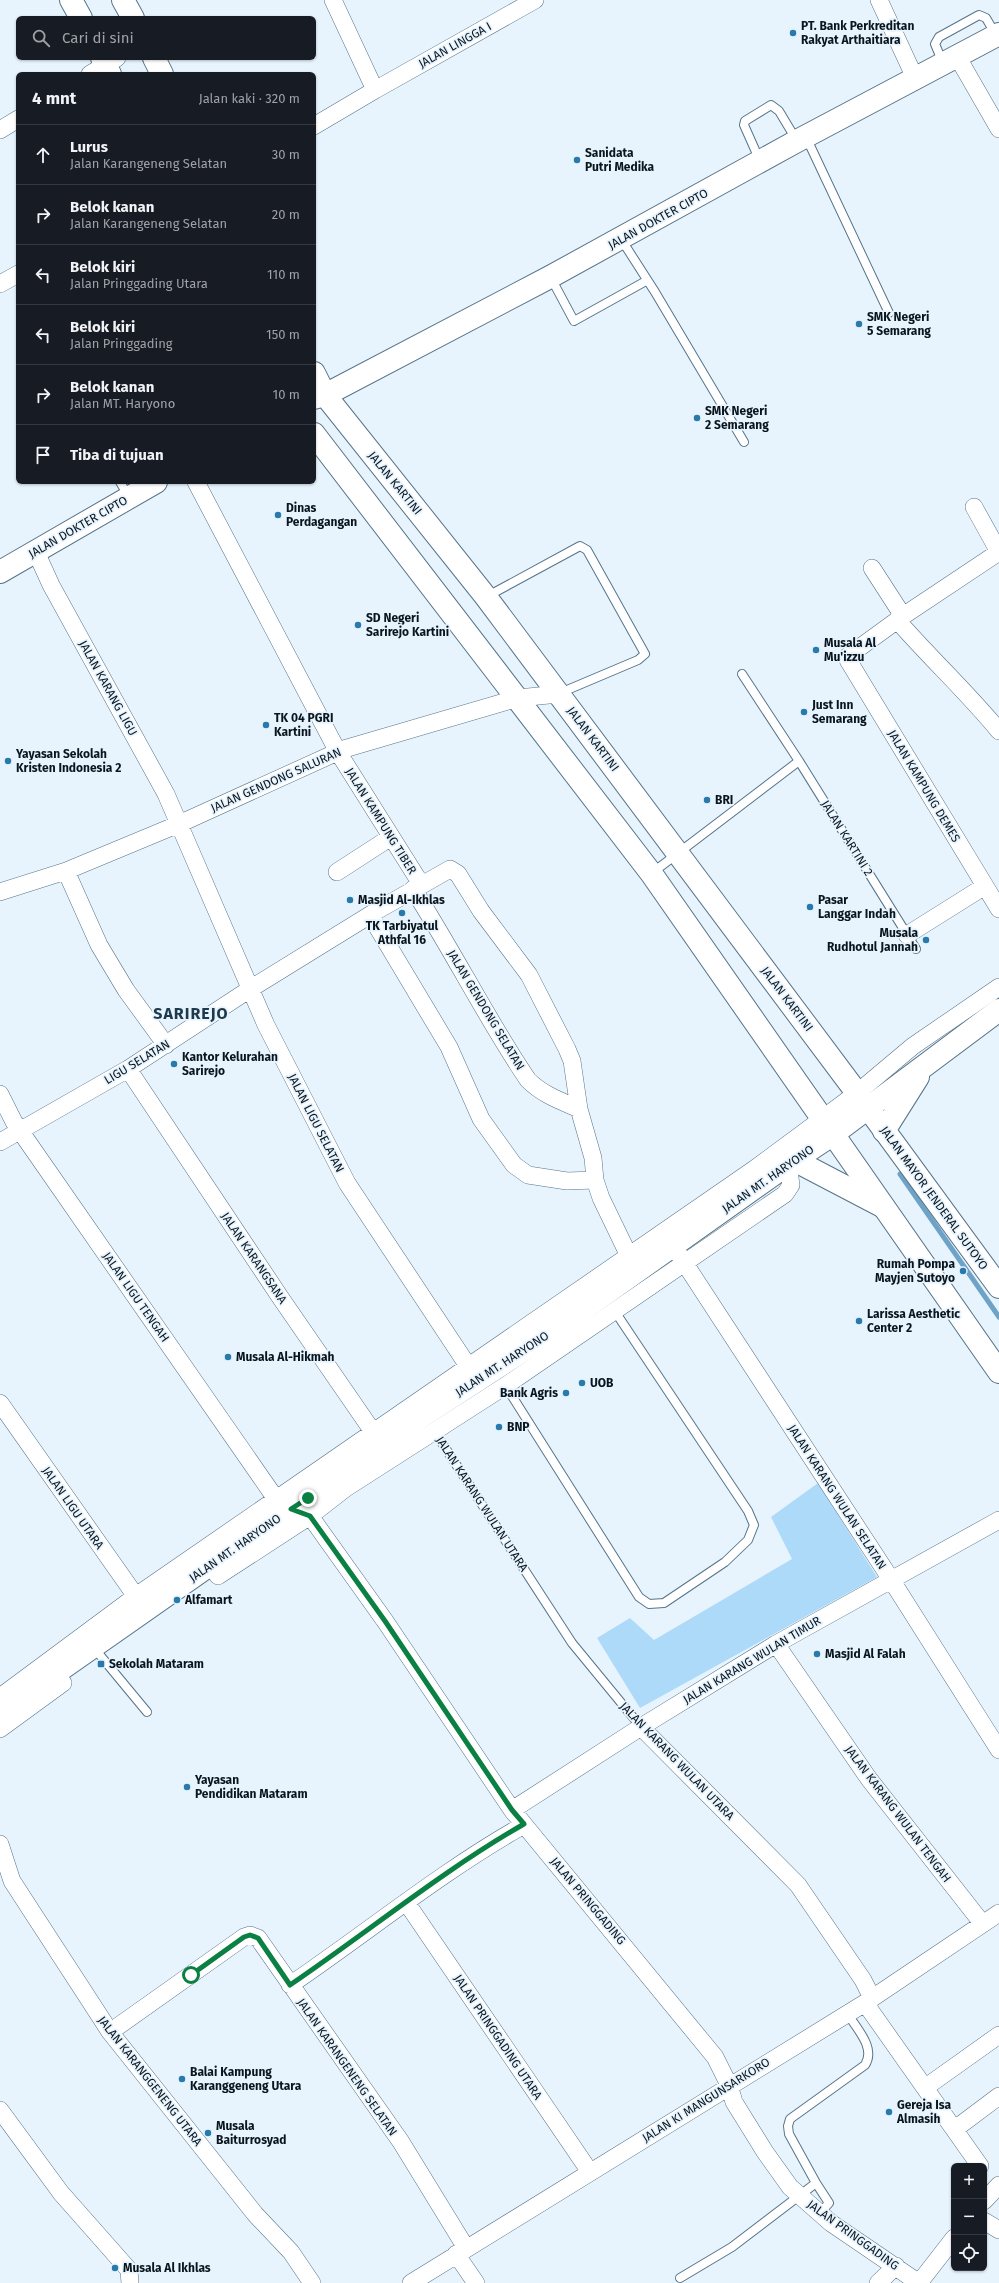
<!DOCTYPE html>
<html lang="id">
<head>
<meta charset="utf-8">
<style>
	body { margin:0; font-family:"Fira Sans",sans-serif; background:#242831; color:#f1f3f6 }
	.controls { position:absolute; right:12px; bottom:12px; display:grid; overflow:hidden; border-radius:6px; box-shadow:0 1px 3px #0004 }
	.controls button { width:36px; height:36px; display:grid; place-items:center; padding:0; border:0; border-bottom:1px solid #363941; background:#171b24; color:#f1f3f6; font:20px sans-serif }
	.stop { position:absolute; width:12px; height:12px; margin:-9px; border:3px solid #0b8043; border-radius:50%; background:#fff }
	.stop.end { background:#0b8043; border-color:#fff; box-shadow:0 1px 4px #0008 }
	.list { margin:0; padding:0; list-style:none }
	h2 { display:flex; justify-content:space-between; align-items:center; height:52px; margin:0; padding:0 16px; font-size:17px }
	h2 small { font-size:13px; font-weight:400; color:#9ea1a6 }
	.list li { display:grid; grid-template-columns:26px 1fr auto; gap:12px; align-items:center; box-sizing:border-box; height:60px; padding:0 16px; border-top:1px solid #363941 }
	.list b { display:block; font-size:15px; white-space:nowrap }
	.list p { margin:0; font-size:13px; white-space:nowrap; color:#9ea1a6 }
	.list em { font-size:13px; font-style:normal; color:#9ea1a6 }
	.icon { flex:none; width:22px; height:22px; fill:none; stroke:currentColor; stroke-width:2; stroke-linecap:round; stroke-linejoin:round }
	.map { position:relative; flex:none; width:999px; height:2283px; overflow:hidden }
	.search { position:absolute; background:#171b24; box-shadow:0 1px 3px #0004; left:16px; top:16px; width:300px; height:44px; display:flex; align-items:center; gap:10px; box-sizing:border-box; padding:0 14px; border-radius:6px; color:#9ea1a6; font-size:15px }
	.panel { position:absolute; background:#171b24; box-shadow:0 1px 3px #0004; left:16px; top:72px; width:300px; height:412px; border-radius:6px }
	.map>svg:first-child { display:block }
	.green { fill:#aedafa }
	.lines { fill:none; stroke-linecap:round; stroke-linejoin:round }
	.stream { stroke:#6ea3c7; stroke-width:5 }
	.service-casing { stroke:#567489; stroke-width:10 }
	.minor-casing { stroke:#567489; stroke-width:18 }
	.secondary-casing { stroke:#567489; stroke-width:24 }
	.primary-casing { stroke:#567489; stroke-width:24 }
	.trunk-casing { stroke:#567489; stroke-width:24 }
	.service { stroke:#fff; stroke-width:8 }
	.minor { stroke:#fff; stroke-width:17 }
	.secondary { stroke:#fff; stroke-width:22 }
	.primary { stroke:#fff; stroke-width:22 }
	.trunk { stroke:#fff; stroke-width:22 }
	.route { stroke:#0b8043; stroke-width:5 }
	.poi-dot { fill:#277aaa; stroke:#e7f4fd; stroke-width:1.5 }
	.labels { text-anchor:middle; stroke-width:3.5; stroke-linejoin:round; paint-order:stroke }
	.poi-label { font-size:12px; font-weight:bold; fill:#0a151e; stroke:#e7f4fd; text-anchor:start }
	.street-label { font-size:12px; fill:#0a151e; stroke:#e7f4fd }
	.district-label { font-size:16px; font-weight:bold; letter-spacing:1px; fill:#1d394c; stroke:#e7f4fd }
</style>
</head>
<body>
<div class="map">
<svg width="999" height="2283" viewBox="0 0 999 2283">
	<rect width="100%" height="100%" fill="#e7f4fd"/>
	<path class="green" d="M818 1483 877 1577 640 1708 597 1638 630 1618 654 1640 792 1559 771 1517Z"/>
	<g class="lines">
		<path class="stream" d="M900 1174 999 1317"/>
		<defs>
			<path id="service" d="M943 63 935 44 939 37 979 15 986 18 996 35
				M806 137 889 313
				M760 161 744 125 745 121 771 105 779 111 797 141
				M621 239 655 292 744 442
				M551 278 574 321 646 281
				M120 482 129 497
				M486 597 580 546 587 550 645 654 638 660 560 693
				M799 761 916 949
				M652 873 799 761 742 674
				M505 1385 639 1597 649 1604 664 1603 725 1562 748 1540 754 1525 748 1511 614 1310
				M433 1429 572 1643 641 1727
				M94 1648 147 1712
				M816 2183 829 2203 820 2213
				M680 2278 732 2247 816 2183 789 2134 788 2126 790 2119 865 2065C876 2048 857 2029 847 2013"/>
			<path id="minor" d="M879 0 915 78
				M957 56 999 129
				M90 74 117 58
				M375 90 535 0
				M314 126 375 90 333 0
				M0 130 18 119
				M0 284 18 274
				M196 482 338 752 421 884
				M974 507 999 552
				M36 552 51 585 166 794 266 1025 347 1183 474 1375
				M999 552 903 616 848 656V660L999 909
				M872 568 903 616
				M897 620C930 658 967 692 999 731
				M66 871 99 945 126 990 166 1045
				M337 872 391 837
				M413 889C453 951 486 1018 528 1080 543 1095 561 1101 579 1109
				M0 892 66 871 179 824 344 749 518 698 559 694
				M370 915 449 1047 481 1119 514 1165 528 1175 567 1181 595 1180
				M907 935 985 886
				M128 1069 280 1297 380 1442
				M0 1094 14 1122 276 1499 291 1509 310 1516 385 1621 512 1810 715 2057 729 2085 734 2102 765 2152 790 2187 831 2223 919 2283
				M0 1142 128 1069 250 989 378 910 450 869 458 874 481 911 529 975 567 1049 572 1061 579 1109 593 1158 595 1180 601 1198 629 1256
				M678 1253 892 1581 999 1750
				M0 1403 142 1605
				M211 1565 218 1576 310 1516 346 1488 505 1386 785 1194 791 1185 788 1164
				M776 1644 869 1779 982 1923
				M0 1697 136 1596 753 1170 857 1093 913 1046 999 987
				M641 1727 798 1885 863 1980 872 1998
				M0 1729 63 1683 56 1673
				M512 1810 641 1727 776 1644 999 1520
				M0 1844 12 1881 110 2032 255 2214 291 2252 312 2283
				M406 1902 590 2172
				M290 1985C368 1932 442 1871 524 1825
				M865 2003 980 2166
				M110 2032 244 1937 250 1935 258 1938 401 2142 466 2248
				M926 2087 999 2035
				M0 2110 61 2193 129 2270 130 2283
				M955 2129 999 2096
				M984 2201 999 2185
				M984 2221 999 2230
				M456 2254 476 2283
				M411 2283 865 2003 999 1913
				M878 2283 896 2266
				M919 2283 954 2238"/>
			<path id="secondary" d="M71 0 81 18
				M123 0 133 18
				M102 58 110 74
				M154 58 162 74
				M314 373 325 395 486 597 857 1093 999 1287
				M314 434 651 873 999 1372"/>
			<path id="primary" d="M884 1131 918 1077
				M794 1160 882 1206
				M0 1712 424 1415 550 1333 788 1164 832 1135 999 1010"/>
			<path id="trunk" d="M314 398 325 395 550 277 797 141 999 34
				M0 572 156 482"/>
		</defs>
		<use href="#service" class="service-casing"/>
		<use href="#minor" class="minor-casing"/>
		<use href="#secondary" class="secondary-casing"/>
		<use href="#primary" class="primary-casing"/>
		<use href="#trunk" class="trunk-casing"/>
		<use href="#service" class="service"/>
		<use href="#minor" class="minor"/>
		<use href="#secondary" class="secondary"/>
		<use href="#primary" class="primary"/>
		<use href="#trunk" class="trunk"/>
	</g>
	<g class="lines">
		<path class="route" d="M191 1975 244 1937 250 1935 258 1938 290 1985C368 1932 442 1871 524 1824L512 1810 385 1621 310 1516 291 1509 308 1498"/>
	</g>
	<g class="poi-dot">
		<circle cx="793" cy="33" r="4"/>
		<circle cx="577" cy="160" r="4"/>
		<circle cx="859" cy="324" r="4"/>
		<circle cx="697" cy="418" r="4"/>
		<circle cx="278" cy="515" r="4"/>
		<circle cx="358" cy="625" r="4"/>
		<circle cx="816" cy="650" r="4"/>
		<circle cx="804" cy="712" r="4"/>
		<circle cx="266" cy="725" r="4"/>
		<circle cx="8" cy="761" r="4"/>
		<circle cx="707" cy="800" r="4"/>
		<circle cx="350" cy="900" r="4"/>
		<circle cx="810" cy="907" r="4"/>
		<circle cx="402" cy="913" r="4"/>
		<circle cx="926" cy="940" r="4"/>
		<circle cx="174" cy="1064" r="4"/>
		<circle cx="963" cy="1271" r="4"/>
		<circle cx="859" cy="1321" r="4"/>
		<circle cx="228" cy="1357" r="4"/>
		<circle cx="582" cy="1383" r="4"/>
		<circle cx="566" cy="1393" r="4"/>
		<circle cx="499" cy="1427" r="4"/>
		<circle cx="177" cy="1600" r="4"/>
		<circle cx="817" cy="1654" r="4"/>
		<rect x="97" y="1660" width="8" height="8" rx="2"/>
		<circle cx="187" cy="1787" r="4"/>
		<circle cx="182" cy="2079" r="4"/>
		<circle cx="889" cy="2112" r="4"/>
		<circle cx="208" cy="2133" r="4"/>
		<circle cx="115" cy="2268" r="4"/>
	</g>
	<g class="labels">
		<g class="poi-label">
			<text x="801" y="30">PT. Bank Perkreditan<tspan x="801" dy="14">Rakyat Arthaitiara</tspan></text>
			<text x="585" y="157">Sanidata<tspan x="585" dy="14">Putri Medika</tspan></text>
			<text x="867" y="321">SMK Negeri<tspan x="867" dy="14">5 Semarang</tspan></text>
			<text x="705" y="415">SMK Negeri<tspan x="705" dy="14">2 Semarang</tspan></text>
			<text x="286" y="512">Dinas<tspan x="286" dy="14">Perdagangan</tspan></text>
			<text x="366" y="622">SD Negeri<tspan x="366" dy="14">Sarirejo Kartini</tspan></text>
			<text x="824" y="647">Musala Al<tspan x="824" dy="14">Mu'izzu</tspan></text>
			<text x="812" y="709">Just Inn<tspan x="812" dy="14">Semarang</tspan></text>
			<text x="274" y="722">TK 04 PGRI<tspan x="274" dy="14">Kartini</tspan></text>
			<text x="16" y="758">Yayasan Sekolah<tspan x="16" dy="14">Kristen Indonesia 2</tspan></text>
			<text x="715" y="804">BRI</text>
			<text x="358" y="904">Masjid Al-Ikhlas</text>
			<text x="818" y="904">Pasar<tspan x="818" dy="14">Langgar Indah</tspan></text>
			<text x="402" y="930" text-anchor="middle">TK Tarbiyatul<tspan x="402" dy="14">Athfal 16</tspan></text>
			<text x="918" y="937" text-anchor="end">Musala<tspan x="918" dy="14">Rudhotul Jannah</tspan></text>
			<text x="182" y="1061">Kantor Kelurahan<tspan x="182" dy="14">Sarirejo</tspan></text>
			<text x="955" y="1268" text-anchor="end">Rumah Pompa<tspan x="955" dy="14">Mayjen Sutoyo</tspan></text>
			<text x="867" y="1318">Larissa Aesthetic<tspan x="867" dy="14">Center 2</tspan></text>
			<text x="236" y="1361">Musala Al-Hikmah</text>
			<text x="590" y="1387">UOB</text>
			<text x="558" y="1397" text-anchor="end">Bank Agris</text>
			<text x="507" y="1431">BNP</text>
			<text x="185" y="1604">Alfamart</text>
			<text x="825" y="1658">Masjid Al Falah</text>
			<text x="109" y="1668">Sekolah Mataram</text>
			<text x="195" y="1784">Yayasan<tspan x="195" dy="14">Pendidikan Mataram</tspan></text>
			<text x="190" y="2076">Balai Kampung<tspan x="190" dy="14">Karanggeneng Utara</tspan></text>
			<text x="897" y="2109">Gereja Isa<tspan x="897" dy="14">Almasih</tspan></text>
			<text x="216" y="2130">Musala<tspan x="216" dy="14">Baiturrosyad</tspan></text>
			<text x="123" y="2272">Musala Al Ikhlas</text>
		</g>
		<g class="street-label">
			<text transform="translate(455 45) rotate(-29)" y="4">JALAN LINGGA I</text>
			<text transform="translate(658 219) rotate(-29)" y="4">JALAN DOKTER CIPTO</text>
			<text transform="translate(395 483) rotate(51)" y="4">JALAN KARTINI</text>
			<text transform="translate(78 527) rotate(-30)" y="4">JALAN DOKTER CIPTO</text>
			<text transform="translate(108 688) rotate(61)" y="4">JALAN KARANG LIGU</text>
			<text transform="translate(593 739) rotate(53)" y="4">JALAN KARTINI</text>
			<text transform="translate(276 780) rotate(-24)" y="4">JALAN GENDONG SALURAN</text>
			<text transform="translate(924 786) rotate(59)" y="4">JALAN KAMPUNG DEMES</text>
			<text transform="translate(381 821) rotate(58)" y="4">JALAN KAMPUNG TIBER</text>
			<text transform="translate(847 838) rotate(58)" y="4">JALAN KARTINI 2</text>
			<text transform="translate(787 999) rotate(53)" y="4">JALAN KARTINI</text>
			<text transform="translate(486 1010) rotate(59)" y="4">JALAN GENDONG SELATAN</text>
			<text transform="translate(137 1062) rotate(-31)" y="4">LIGU SELATAN</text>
			<text transform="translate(316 1123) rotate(63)" y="4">JALAN LIGU SELATAN</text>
			<text transform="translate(768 1179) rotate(-35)" y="4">JALAN MT. HARYONO</text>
			<text transform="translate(934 1198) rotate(54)" y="4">JALAN MAYOR JENDERAL SUTOYO</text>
			<text transform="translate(254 1258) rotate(56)" y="4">JALAN KARANGSANA</text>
			<text transform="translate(136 1297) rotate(55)" y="4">JALAN LIGU TENGAH</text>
			<text transform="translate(502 1364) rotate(-33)" y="4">JALAN MT. HARYONO</text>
			<text transform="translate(837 1497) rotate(57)" y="4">JALAN KARANG WULAN SELATAN</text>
			<text transform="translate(482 1504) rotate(57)" y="4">JALAN KARANG WULAN UTARA</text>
			<text transform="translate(73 1508) rotate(55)" y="4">JALAN LIGU UTARA</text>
			<text transform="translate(235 1548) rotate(-35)" y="4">JALAN MT. HARYONO</text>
			<text transform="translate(752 1660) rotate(-31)" y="4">JALAN KARANG WULAN TIMUR</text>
			<text transform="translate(677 1761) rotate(46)" y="4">JALAN KARANG WULAN UTARA</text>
			<text transform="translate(898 1814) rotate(53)" y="4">JALAN KARANG WULAN TENGAH</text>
			<text transform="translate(588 1901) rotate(50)" y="4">JALAN PRINGGADING</text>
			<text transform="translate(498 2037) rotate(56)" y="4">JALAN PRINGGADING UTARA</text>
			<text transform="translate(347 2067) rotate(55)" y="4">JALAN KARANGENENG SELATAN</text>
			<text transform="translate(150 2081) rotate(52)" y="4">JALAN KARANGGENENG UTARA</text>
			<text transform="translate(706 2100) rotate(-32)" y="4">JALAN KI MANGUNSARKORO</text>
			<text transform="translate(853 2235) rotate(36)" y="4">JALAN PRINGGADING</text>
		</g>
		<g class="district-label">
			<text x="191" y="1019">SARIREJO</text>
		</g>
	</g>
</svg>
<div class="controls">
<button>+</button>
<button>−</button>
<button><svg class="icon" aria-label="locate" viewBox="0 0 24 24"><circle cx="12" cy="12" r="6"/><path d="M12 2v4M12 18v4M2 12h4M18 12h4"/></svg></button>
</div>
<div class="stop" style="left:191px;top:1975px"></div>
<div class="stop end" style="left:308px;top:1498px"></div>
<div class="search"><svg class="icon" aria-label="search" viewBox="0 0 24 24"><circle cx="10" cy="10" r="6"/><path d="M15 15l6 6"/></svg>Cari di sini</div>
<section class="panel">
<h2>4 mnt<small>Jalan kaki · 320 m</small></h2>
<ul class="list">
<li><svg class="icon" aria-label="ahead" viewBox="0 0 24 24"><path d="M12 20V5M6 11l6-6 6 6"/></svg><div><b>Lurus</b><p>Jalan Karangeneng Selatan</p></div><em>30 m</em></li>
<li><svg class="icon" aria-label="right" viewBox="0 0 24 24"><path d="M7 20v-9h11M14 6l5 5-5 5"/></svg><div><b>Belok kanan</b><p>Jalan Karangeneng Selatan</p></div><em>20 m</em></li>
<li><svg class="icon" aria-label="left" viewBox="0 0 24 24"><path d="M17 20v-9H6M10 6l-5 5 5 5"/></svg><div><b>Belok kiri</b><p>Jalan Pringgading Utara</p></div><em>110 m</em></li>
<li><svg class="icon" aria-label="left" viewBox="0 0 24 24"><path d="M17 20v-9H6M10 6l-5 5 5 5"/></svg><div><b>Belok kiri</b><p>Jalan Pringgading</p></div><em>150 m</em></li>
<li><svg class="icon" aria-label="right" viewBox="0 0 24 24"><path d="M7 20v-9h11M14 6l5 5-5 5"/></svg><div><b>Belok kanan</b><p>Jalan MT. Haryono</p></div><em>10 m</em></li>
<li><svg class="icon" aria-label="arrive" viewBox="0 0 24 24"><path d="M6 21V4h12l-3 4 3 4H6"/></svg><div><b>Tiba di tujuan</b></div></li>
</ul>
</section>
</div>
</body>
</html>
